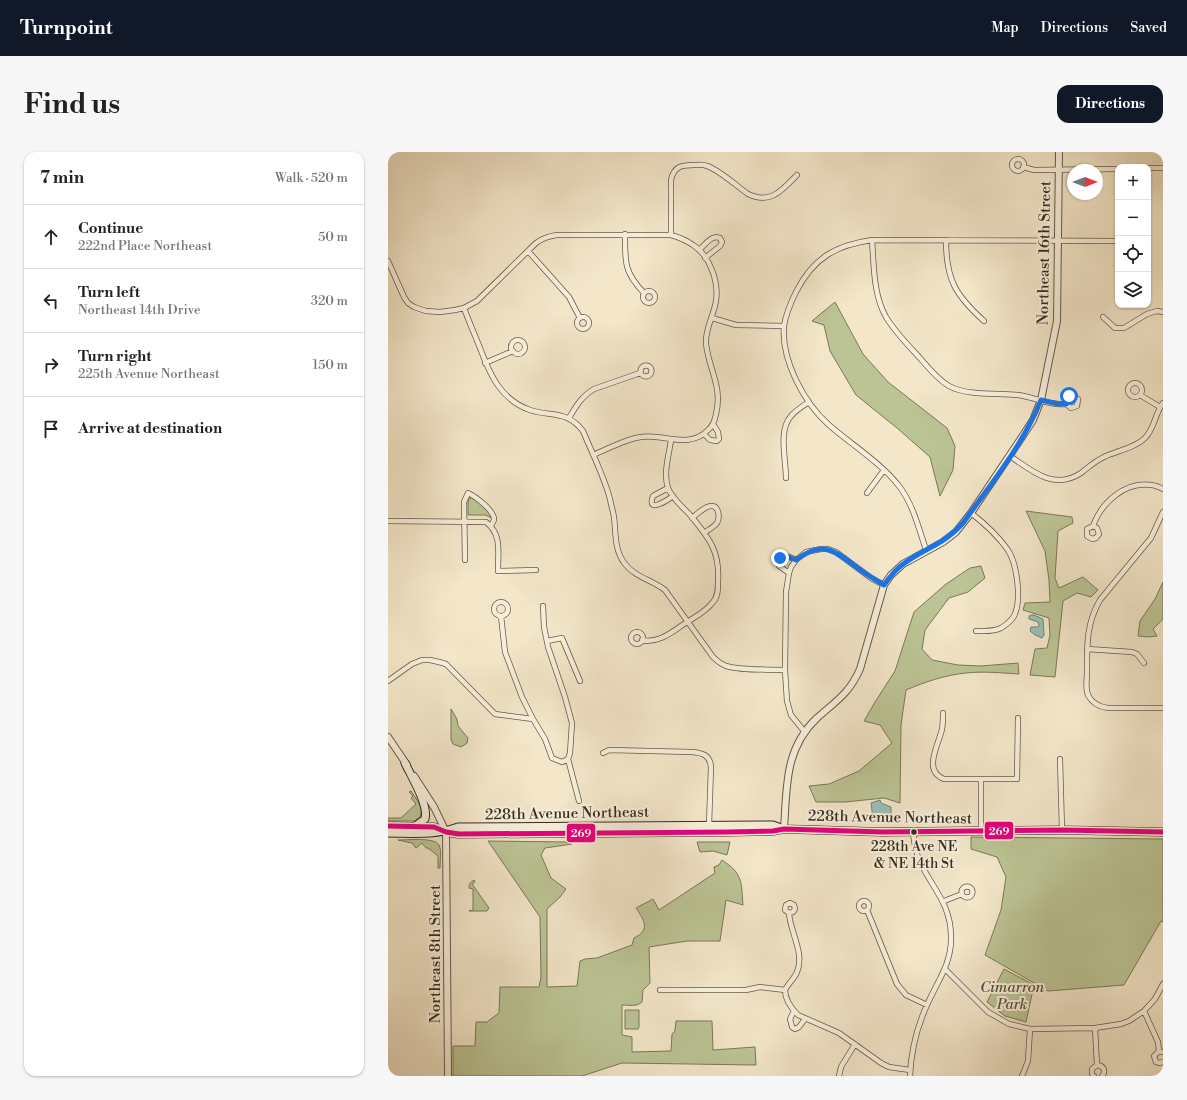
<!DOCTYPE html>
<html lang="en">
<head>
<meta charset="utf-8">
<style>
	body { margin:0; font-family:"Libre Bodoni",serif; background:#f6f6f6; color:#202124 }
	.controls { position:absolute; right:12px; top:12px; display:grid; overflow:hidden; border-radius:8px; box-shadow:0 1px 3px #0004 }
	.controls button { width:36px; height:36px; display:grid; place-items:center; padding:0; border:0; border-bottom:1px solid #e0e0e0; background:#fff; color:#202124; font:20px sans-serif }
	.compass { position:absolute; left:679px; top:12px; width:36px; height:36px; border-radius:50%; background:#fff; box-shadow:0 1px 3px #0004; rotate:90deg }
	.stop { position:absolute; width:12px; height:12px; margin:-9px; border:3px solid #1a73e8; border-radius:50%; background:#fff }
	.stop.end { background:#1a73e8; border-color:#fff; box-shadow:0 1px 4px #0008 }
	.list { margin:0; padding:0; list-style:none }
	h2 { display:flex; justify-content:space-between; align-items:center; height:52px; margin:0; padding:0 16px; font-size:17px }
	h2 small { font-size:13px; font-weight:400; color:#757577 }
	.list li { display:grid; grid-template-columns:26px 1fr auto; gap:12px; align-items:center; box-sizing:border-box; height:64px; padding:0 16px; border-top:1px solid #e0e0e0 }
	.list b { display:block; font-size:15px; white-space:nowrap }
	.list p { margin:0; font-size:13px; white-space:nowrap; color:#757577 }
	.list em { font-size:13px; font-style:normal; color:#757577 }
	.icon { flex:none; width:22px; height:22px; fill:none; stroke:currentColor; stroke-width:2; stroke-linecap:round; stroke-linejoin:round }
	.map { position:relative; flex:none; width:775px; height:924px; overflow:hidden; border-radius:12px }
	header { display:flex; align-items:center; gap:24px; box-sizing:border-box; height:56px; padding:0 20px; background:#111827; color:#fff }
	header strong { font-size:19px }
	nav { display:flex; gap:22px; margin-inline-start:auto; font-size:14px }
	.intro { display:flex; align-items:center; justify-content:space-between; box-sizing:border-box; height:96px; padding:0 24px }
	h1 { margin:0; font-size:28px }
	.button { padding:10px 18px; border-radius:12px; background:#111827; color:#fff; font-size:14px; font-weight:700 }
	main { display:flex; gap:24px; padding:0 24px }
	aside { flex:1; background:#fff; border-radius:12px; box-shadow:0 1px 3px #0004 }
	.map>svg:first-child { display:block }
	.green { fill:#bcc495; stroke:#7a785a }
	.water { fill:#9bbfb9; stroke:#73847b }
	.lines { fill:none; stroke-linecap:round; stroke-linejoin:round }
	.minor-casing { stroke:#665a49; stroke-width:6 }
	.tertiary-casing { stroke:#665a49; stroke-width:8 }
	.secondary-casing { stroke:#372c1e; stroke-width:9 }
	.minor { stroke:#f7efdc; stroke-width:4.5 }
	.tertiary { stroke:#f7efdc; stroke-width:6 }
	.secondary { stroke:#f7efdc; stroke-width:7 }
	.bus-1-casing { stroke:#f7efdc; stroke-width:8 }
	.bus-1 { stroke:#e5007d; stroke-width:5 }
	.route { stroke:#1a73e8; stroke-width:5 }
	.bus-dot { fill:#372c1e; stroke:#f7efdc; stroke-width:1.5 }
	.labels { text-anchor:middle; stroke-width:4; stroke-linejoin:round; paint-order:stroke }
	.bus-label { font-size:14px; fill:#372c1e; stroke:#f7efdc }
	.street-label { font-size:15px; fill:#372c1e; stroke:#f7efdc }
	.park-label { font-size:15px; font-style:italic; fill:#58523c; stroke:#f7efdc }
	.line-badge { stroke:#f7efdc; stroke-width:1.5 }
	.badge-label { font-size:11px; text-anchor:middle; font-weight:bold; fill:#fff }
</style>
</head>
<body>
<header>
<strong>Turnpoint</strong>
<nav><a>Map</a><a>Directions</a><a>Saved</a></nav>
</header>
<div class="intro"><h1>Find us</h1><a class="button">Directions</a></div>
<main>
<aside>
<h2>7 min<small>Walk · 520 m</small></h2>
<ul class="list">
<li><svg class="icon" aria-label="ahead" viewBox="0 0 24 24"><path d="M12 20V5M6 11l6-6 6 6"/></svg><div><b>Continue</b><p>222nd Place Northeast</p></div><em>50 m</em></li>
<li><svg class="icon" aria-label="left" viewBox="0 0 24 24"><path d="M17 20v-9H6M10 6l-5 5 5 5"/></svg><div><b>Turn left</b><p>Northeast 14th Drive</p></div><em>320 m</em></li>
<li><svg class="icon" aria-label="right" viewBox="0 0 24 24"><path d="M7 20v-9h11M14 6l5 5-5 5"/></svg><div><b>Turn right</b><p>225th Avenue Northeast</p></div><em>150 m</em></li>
<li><svg class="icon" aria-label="arrive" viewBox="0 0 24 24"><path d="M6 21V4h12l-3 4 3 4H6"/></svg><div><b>Arrive at destination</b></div></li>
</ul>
</aside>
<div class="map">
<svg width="775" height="924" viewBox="0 0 775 924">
	<rect width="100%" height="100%" fill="#f3e6c9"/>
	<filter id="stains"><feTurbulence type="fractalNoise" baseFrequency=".005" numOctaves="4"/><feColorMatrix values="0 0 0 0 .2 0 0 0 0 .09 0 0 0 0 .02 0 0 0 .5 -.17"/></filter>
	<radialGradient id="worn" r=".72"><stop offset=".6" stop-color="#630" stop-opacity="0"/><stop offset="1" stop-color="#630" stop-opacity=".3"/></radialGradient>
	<path class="green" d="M447 150 475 202 500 230 559 276 567 294 565 318 552 344 542 305 509 276 468 243 442 199 436 173 424 169Z
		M84 345 87 346 102 362 104 366 97 363H80V350L81 347Z
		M638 359 684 365 685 371 670 379 667 426 671 436 695 425 710 438 703 445 689 441 675 449 667 525 642 523 647 497 659 496 662 483 661 466 635 458 637 451 662 450 661 428 657 399Z
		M593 414 597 426 580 440 561 446 537 478 534 497 544 508 570 513 593 514 630 511 631 522C614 521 596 519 578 521 557 523 537 530 518 538L513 573 512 651 496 646 457 650H428L421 634 441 632 471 619 504 591 492 573 476 569 487 550 507 519 526 460 558 432 582 416Z
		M775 430V467L765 477 769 484 761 485 750 484 752 469 767 447Z
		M63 557 69 567 70 574 80 586 79 591 73 595 65 592 63 588Z
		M23 639C28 647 36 655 32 665L27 669H0V666H13L28 652 23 646 25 644 21 640Z
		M583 685 775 687V770L773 769 736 833 660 839 597 803 613 758 618 725 609 705 583 697Z
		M10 688C19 688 47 685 51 693 54 699 52 710 52 716H50V704L40 696H38L34 691 28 696 24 691Z
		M100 689 177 690 184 692 157 696 153 703 163 726 178 737 172 745 159 757V835L189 834 192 809 197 807 209 806 244 793 246 786C263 778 256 768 248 756L265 747 271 758 327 721 326 715 331 713 334 708C355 722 353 729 355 753L338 748 332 789H299L261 795 262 831 255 838 254 850C248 855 242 853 234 853V883L244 885V900L283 899 284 882 287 879 288 869H324L325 898 367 895 368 913 234 911 194 924H65V894H87L88 870H99L111 861 112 835H151L153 825 152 765Z
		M309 690H342L339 703 325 699 312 700Z
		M86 728 87 730 84 732 101 756 99 759H81L85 758V737L81 736C81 732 82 730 86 728Z
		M616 817 646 833 638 870 617 864 599 850Z
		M237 858H251V875L250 877H237Z"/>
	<path class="water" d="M643 463H646L655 467 656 483 654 486 647 483 642 479 643 475H650L651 474 650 470 641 467V464Z
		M492 648 493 651 503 655V662L500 665 485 666 483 651Z"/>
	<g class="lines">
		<defs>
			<path id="minor" d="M624 13a6 6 0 1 1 12 0a6 6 0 1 1-12 0Z
				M635 15 646 18 730 17
				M760 16H775
				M237 82C237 110 236 120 256 141
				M283 83V28C286 14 294 13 306 13 310 13 315 12 319 14 330 17 350 35 360 42 383 53 394 38 409 23
				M484 88C486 113 485 142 498 165 507 180 519 192 531 205 540 215 549 227 561 234 579 244 610 241 630 243 646 245 662 254 678 252L683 256 689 254 690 247 685 243 681 244 678 247V252
				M558 88C558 127 567 143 596 169
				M311 98C317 93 324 82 332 86L334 90 332 94 317 106
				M140 99 181 145 192 166
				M0 109 16 145 20 151 26 155 38 159 52 160 67 158 76 156 89 149 148 91C155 86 161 84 169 83H283C290 85 298 88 305 93 322 104 331 130 328 149 326 163 317 177 318 191 320 216 335 234 328 262 327 268 325 274 320 278 301 298 275 281 253 285 237 287 220 297 205 303
				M255 145a6 6 0 1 1 12 0a6 6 0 1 1-12 0Z
				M76 156C81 170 87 183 92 196 102 223 113 248 142 258 163 265 179 258 195 279 204 301 216 324 222 347 223 353 225 359 226 365 228 381 226 398 237 412 247 425 264 428 277 438L325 505C329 509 333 512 338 514 355 519 379 517 397 518
				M715 165 727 176H736L759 162 769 159 775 160
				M189 171a6 6 0 1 1 12 0a6 6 0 1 1-12 0Z
				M324 166 348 173 396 174
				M123 195a7 7 0 1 1 14 0a7 7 0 1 1-14 0Z
				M97 211 125 199
				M252.5 219a5.5 5.5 0 1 1 11 0a5.5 5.5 0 1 1-11 0Z
				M740 238a7 7 0 1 1 14 0a7 7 0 1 1-14 0Z
				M752 243 772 255
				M181 266C188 254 194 244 206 237L252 221
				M316 282 322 288 329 289 331 287 330 280 325 272
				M622 304C644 319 666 339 693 321 701 315 707 309 716 305 728 299 747 296 757 286 767 276 767 261 775 251
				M398 326C398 308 390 278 403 264 408 258 415 254 421 250
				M280 336 265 344C258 363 281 347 285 344
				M479 341 496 318
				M775 360 763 386 712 448C698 472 699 494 699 521 699 528 697 536 700 543 704 551 712 555 720 556H775
				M583 361C596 371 610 384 620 398 629 412 634 448 626 464 623 469 618 473 613 476 605 480 596 479 588 479
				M304 366C309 362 317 354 323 354 331 353 332 366 329 371 326 375 320 378 316 381
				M0 369 98 370C114 382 110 400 110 419L148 418
				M705 374 709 376 711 382 708 386 704 387 699 384V377L705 374C713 351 737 329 763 333 767 333 771 335 775 337
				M538 398C531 377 525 352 511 334 492 310 464 293 441 273 416 251 393 208 396 174 398 161 403 150 408 140 425 106 448 93 484 88L730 89
				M77 408 76 350 80 341C87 344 107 359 106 368 105 370 104 372 103 374
				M401 421 391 414V407C396 402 402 405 408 408
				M106 457a7 7 0 1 1 14 0a7 7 0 1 1-14 0Z
				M113 464 117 500 134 545 145 567
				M243 486a6 6 0 1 1 12 0a6 6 0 1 1-12 0Z
				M254 488C270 492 284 480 296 472 305 466 318 460 325 450 330 445 330 437 330 430 332 400 322 387 303 364 296 356 284 347 280 336 275 321 281 303 283 288
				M159 489 174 486 192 529
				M699 497 744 500 749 502 756 511
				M0 529 24 512 34 508H42L51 510 58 512 107 562 145 567 157 587 164 606 174 610 180 607 182 601 184 571 177 545 160 495 156 475 155 454
				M555 561C555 566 555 572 554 577 551 592 534 619 556 627H629L630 566
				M416 579 403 563 399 549 397 518 398 440 401 421 403 415 408 408 418 400 433 397H440L448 400 483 426 496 433
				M215 601 221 598 304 600C315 601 322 603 323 615L321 673
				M180 607 191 649
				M672 607 674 678
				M593 628V679
				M573.5 740a5.5 5.5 0 1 1 11 0a5.5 5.5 0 1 1-11 0Z
				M471 754a5 5 0 1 1 10 0a5 5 0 1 1-10 0Z
				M556 749 574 742
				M479 758 509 832 518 843 539 853
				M557 817 600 860 621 872 642 877 707 876 733 872 741 869 756 859 767 847 775 832
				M272 838H358L372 835 397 838C397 847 404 857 410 863L451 881 493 911 501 915 522 918
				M397 838C400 832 406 827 409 820 417 801 402 780 401 761L397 758 398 753 402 751 406 753 407 757 405 760 401 761
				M406 859 402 867 404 875 407 877 411 875 417 867
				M756 859 770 890 771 899
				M707 876 709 913
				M775 900H770L766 904 768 910 772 911 775 910
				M709 913 713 914C717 917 717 921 714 924
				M451 924 453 915 467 892
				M522 924C523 900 529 875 539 853 549 830 564 811 563 785 563 753 546 738 533 712 528 702 526 691 525 680
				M634 924 640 909 642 877
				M706 924 704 922V917L709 913"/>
			<path id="tertiary" d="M0 585 19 613
				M26 624 46 655 58 680 60 924
				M396 677C399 636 396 597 429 566 448 549 461 542 472 517L496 433 503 423 515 412 555 390 568 380 583 361 634 285 645 268 653 248 669 169 671 0"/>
			<path id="secondary" d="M17 611C23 624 41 653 37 667L26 675
				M0 674 46 675 58 680 71 682 340 680 385 679 396 677 495 680 674 678 775 680
				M0 681C25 681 46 684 70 675L385 673 396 677"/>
		</defs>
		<use href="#minor" class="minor-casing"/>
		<use href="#tertiary" class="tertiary-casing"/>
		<use href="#secondary" class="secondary-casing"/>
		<use href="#minor" class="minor"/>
		<use href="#tertiary" class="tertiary"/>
		<use href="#secondary" class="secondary"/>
		<defs>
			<path id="bus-1" d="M0 674 46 675 58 680 71 682 340 680 385 679 396 677 495 680 674 678 775 680"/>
		</defs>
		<use href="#bus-1" class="bus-1-casing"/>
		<use href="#bus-1" class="bus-1"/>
	</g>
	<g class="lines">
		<path class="route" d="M392 406 398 404 408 408C433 389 445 397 467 414 476 421 486 427 496 433 501 426 507 418 514 413 536 396 556 393 575 371 603 332 635 293 653 248L670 252H678V247L681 244"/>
	</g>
	<circle class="bus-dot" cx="526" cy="680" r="3.5"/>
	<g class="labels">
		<g class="bus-label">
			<text x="526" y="699">228th Ave NE<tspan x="526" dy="17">&amp; NE 14th St</tspan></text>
		</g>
		<g class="street-label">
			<text transform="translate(656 101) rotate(-89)" y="5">Northeast 16th Street</text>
			<text transform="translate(179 661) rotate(-1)" y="5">228th Avenue Northeast</text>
			<text transform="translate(502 665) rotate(1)" y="5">228th Avenue Northeast</text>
			<text transform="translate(47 802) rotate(-90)" y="5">Northeast 8th Street</text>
		</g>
		<g class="park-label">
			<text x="624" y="840">Cimarron<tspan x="624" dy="17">Park</tspan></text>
		</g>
	</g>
	<g class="line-badge">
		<rect x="596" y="669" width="30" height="19" rx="4" fill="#e5007d"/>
		<rect x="178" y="671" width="30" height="20" rx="4" fill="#e5007d"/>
	</g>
	<g class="badge-label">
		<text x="611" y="683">269</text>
		<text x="193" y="685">269</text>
	</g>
	<rect width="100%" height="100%" filter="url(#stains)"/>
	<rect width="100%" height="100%" fill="url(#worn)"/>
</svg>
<div class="controls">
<button>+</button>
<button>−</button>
<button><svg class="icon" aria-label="locate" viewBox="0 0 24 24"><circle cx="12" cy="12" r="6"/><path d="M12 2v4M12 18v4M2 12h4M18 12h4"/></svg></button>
<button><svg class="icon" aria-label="layers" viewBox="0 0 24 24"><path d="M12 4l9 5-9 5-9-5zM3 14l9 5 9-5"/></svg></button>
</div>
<svg class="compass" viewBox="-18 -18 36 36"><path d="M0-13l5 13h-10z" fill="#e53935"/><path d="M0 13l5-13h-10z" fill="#757577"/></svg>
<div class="stop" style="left:681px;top:244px"></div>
<div class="stop end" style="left:392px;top:406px"></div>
</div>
</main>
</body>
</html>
